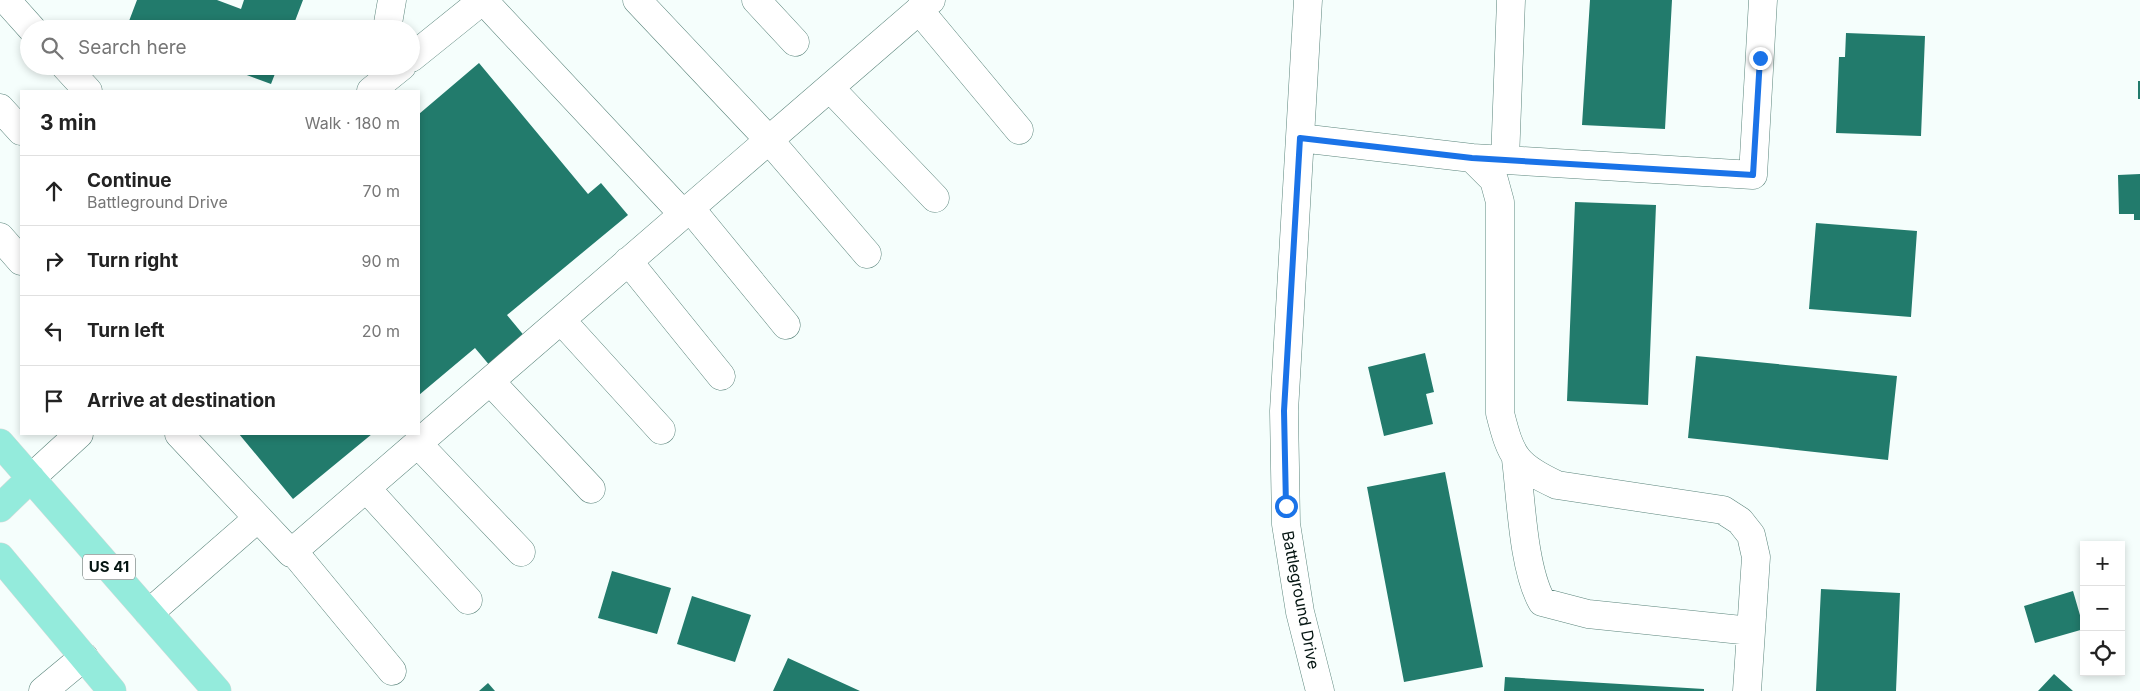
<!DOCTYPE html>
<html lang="en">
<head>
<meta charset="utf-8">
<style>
	body { margin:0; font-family:Inter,sans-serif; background:#f2f2f2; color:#222 }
	.controls { position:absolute; right:15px; bottom:15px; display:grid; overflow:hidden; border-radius:0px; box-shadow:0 2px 8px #0003 }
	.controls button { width:45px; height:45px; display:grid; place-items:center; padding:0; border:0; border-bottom:1px solid #e0e0e0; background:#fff; color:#222; font:25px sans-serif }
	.stop { position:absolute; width:15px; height:15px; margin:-11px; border:4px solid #1a73e8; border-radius:50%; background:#fff }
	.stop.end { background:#1a73e8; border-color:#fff; box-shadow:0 1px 5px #0008 }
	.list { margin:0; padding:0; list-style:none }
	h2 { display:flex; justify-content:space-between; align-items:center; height:65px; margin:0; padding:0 20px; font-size:21px }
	h2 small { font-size:16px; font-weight:400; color:#767676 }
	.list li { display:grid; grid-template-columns:32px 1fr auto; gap:15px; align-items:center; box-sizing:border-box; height:70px; padding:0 20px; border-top:1px solid #e0e0e0 }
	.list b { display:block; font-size:19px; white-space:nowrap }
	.list p { margin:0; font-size:16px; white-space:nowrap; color:#767676 }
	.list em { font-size:16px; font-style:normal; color:#767676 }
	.icon { flex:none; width:28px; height:28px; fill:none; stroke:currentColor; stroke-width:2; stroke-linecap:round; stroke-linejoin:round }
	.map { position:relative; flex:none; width:2140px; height:691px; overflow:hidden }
	.search { position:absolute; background:#fff; box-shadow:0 2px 8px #0003; left:20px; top:20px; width:400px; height:55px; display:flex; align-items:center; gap:12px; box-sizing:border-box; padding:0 18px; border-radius:28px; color:#767676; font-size:19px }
	.panel { position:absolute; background:#fff; box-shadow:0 2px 8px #0003; left:20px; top:90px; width:400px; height:345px; border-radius:0px }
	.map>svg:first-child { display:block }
	.building { fill:#227b6c }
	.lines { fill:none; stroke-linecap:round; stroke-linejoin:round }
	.minor-casing { stroke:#5b857c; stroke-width:29 }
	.major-casing { stroke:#d7dad9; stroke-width:29 }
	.minor { stroke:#fff; stroke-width:28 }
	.major { stroke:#94ebdc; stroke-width:28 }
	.route { stroke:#1a73e8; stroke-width:6 }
	.labels { text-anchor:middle; stroke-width:4; stroke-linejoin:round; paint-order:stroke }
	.shield { fill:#fff; stroke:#505b59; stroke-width:1 }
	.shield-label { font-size:15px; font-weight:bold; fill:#051512 }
	.street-label { font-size:16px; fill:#051512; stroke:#fff }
</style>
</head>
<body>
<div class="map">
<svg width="2140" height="691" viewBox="0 0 2140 691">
	<rect width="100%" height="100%" fill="#f5fefc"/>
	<path class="building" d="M137 0H217L241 9 244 0H303L292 29H126Z
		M1590 0H1672L1665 129 1582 125Z
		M1846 33 1925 36 1921 136 1836 133 1839 57H1845Z
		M479 63 588 194 601 183 628 215 507 315 531 344 496 373 475 348 419 395V114Z
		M223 66H278L271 84Z
		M2138 81H2140V99H2138Z
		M2140 174V220H2134V214H2119L2118 175Z
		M1575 202 1656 205 1648 405 1567 401Z
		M1816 223 1917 231 1911 317 1809 309Z
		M1425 353 1434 392 1426 394 1433 424 1384 436 1368 367Z
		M1696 356 1897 376 1888 460 1688 438Z
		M239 434H372L293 499Z
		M1445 472 1483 667 1404 682 1367 487Z
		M612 571 671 588 657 634 598 618Z
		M1821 589 1900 593 1896 691H1816Z
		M2073 591 2084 629 2035 643 2024 606Z
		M692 596 751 615 735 662 677 644Z
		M788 658 860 691H773Z
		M2054 674 2073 691H2038Z
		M1505 677 1704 689V691H1504Z
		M488 683 495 691H479Z"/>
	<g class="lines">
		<defs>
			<path id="minor" d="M6 0 32 29
				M483 0 683 214
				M637 0 769 140 867 254
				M756 0 795 42
				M1308 0 1284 411 1286 524 1300 612 1320 691
				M919 10 1019 130
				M387 29 392 0
				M411 58 483 0
				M65 66 88 91
				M830 88 935 198
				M371 91 402 66
				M0 108 21 131
				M1300 138 1472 158 1494 180 1500 202V413C1511 457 1516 466 1557 485L1723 510 1740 521 1751 535 1756 557 1747 691
				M1472 158 1753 175 1763 0
				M1505 160 1511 0
				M690 208 786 325
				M0 237 21 261
				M628 261 721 376
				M561 320 661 430
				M490 381 591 489
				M179 434 291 553 931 0
				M418 444 521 552
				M1516 459C1521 499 1523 568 1542 602L1588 614 1751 631
				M31 478 79 434
				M366 488 468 600
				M293 551 392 671
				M149 613 258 518
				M43 691 84 657"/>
			<path id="major" d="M0 443 217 691
				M0 508 31 478
				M0 557 112 691"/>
		</defs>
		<use href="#minor" class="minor-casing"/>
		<use href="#major" class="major-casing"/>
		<use href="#minor" class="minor"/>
		<use href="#major" class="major"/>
	</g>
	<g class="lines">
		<path class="route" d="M1286 506 1284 411 1300 138 1472 158 1753 175 1760 58"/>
	</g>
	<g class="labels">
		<rect class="shield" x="83" y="554.5" width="52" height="25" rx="4"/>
		<g class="shield-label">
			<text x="109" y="572">US 41</text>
		</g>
		<g class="street-label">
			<text transform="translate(1301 600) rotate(79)" y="6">Battleground Drive</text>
		</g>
	</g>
</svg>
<div class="controls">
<button>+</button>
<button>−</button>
<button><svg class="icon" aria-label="locate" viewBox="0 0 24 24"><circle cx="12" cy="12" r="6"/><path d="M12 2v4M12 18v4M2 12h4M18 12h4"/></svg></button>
</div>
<div class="stop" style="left:1286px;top:506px"></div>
<div class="stop end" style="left:1760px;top:58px"></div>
<div class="search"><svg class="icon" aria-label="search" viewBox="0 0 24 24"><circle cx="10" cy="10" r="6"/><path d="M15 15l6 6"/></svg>Search here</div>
<section class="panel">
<h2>3 min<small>Walk · 180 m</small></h2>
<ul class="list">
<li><svg class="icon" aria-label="ahead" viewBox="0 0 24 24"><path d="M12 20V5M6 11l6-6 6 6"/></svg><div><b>Continue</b><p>Battleground Drive</p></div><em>70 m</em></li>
<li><svg class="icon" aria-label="right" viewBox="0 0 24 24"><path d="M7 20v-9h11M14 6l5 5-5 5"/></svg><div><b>Turn right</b></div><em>90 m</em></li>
<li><svg class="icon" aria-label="left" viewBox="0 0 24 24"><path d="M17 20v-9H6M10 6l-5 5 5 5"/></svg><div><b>Turn left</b></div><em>20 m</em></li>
<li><svg class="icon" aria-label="arrive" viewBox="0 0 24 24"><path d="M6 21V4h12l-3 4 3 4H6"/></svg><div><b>Arrive at destination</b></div></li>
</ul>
</section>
</div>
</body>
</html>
